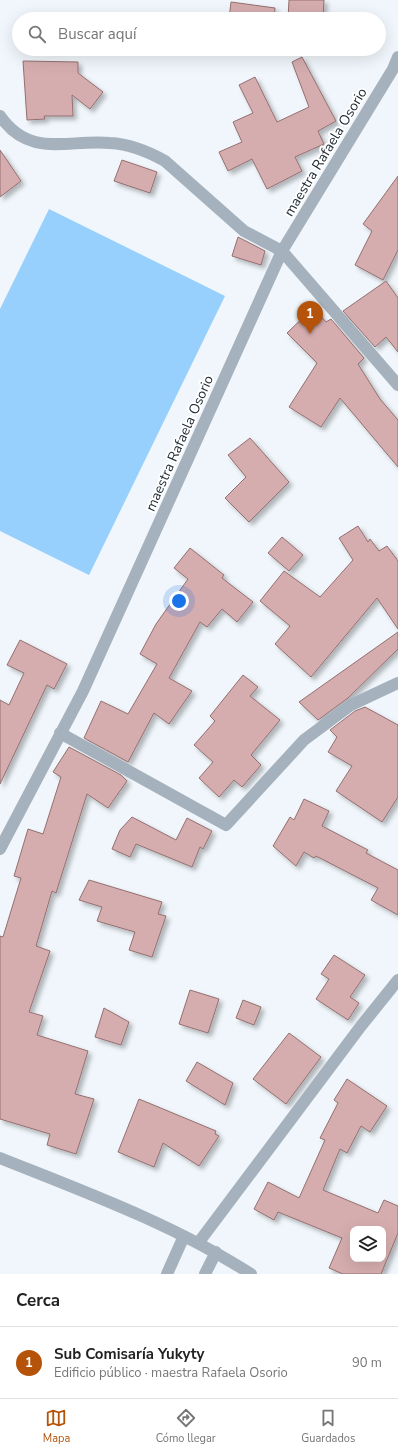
<!DOCTYPE html>
<html lang="es">
<head>
<meta charset="utf-8">
<style>
	body { margin:0; font-family:"Nunito Sans",sans-serif; background:#f2f2f2; color:#222 }
	.controls { position:absolute; right:12px; bottom:12px; display:grid; overflow:hidden; border-radius:8px; box-shadow:0 4px 16px #0002 }
	.controls button { width:36px; height:36px; display:grid; place-items:center; padding:0; border:0; border-bottom:1px solid #e0e0e0; background:#fff; color:#222; font:20px sans-serif }
	.you { position:absolute; left:179px; top:601px; width:14px; height:14px; margin:-10px; border:3px solid #fff; border-radius:50%; background:#1a73e8; box-shadow:0 0 0 6px #1a73e833 }
	.badge { display:grid; place-items:center; width:26px; height:26px; border-radius:50%; background:#b45309; color:#fff; font-size:13px; font-weight:700 }
	.pin { position:absolute; translate:-50% -33px; filter:drop-shadow(0 1px 2px #0008) }
	.pin::after { content:''; position:absolute; top:21px; width:14px; height:12px; background:inherit; clip-path:polygon(0 0,100% 0,50% 100%) }
	.list { margin:0; padding:0; list-style:none }
	h2 { display:flex; justify-content:space-between; align-items:center; height:52px; margin:0; padding:0 16px; font-size:17px }
	h2 small { font-size:13px; font-weight:400; color:#767676 }
	.list li { display:grid; grid-template-columns:26px 1fr auto; gap:12px; align-items:center; box-sizing:border-box; height:72px; padding:0 16px; border-top:1px solid #e0e0e0 }
	.list b { display:block; font-size:15px; white-space:nowrap }
	.list p { margin:0; font-size:13px; white-space:nowrap; color:#767676 }
	.list em { font-size:13px; font-style:normal; color:#767676 }
	.icon { flex:none; width:22px; height:22px; fill:none; stroke:currentColor; stroke-width:2; stroke-linecap:round; stroke-linejoin:round }
	.map { position:relative; flex:none; width:398px; height:1274px; overflow:hidden }
	.search { position:absolute; background:#fff; box-shadow:0 4px 16px #0002; left:12px; right:12px; top:12px; height:44px; display:flex; align-items:center; gap:10px; box-sizing:border-box; padding:0 14px; border-radius:22px; color:#767676; font-size:15px }
	.sheet { height:124px; background:#fff }
	nav { display:flex; justify-content:space-around; align-items:center; box-sizing:border-box; height:56px; border-top:1px solid #e0e0e0; background:#fff; font-size:11px; color:#767676 }
	nav a { display:grid; justify-items:center; gap:2px }
	nav .on { color:#b45309 }
	.map>svg:first-child { display:block }
	.green { fill:#97d0fd }
	.building { fill:#d6adae; stroke:#946f70; fill-rule:evenodd; filter:url(#shadow) }
	.lines { fill:none; stroke-linecap:round; stroke-linejoin:round }
	.minor { stroke:#a5b2bd; stroke-width:12 }
	.labels { text-anchor:middle; stroke-width:4; stroke-linejoin:round; paint-order:stroke }
	.street-label { font-size:14px; fill:#202b35; stroke:#fff }
</style>
</head>
<body>
<div class="map">
<svg width="398" height="1274" viewBox="0 0 398 1274">
	<defs>
		<filter id="shadow"><feDropShadow dx="3.5" dy="3.5" stdDeviation="2" flood-color="#0004"/></filter>
	</defs>
	<rect width="100%" height="100%" fill="#f0f6fb"/>
	<path class="green" d="M49 209 225 296 89 575 0 531V309Z"/>
	<path class="building" d="M289 0H324L323 19H288Z
		M231 2 275 8 274 19H229Z
		M302 57 336 121 318 131 324 144 295 157 302 171 267 189 252 159 228 171 219 152 242 142 233 122 253 113 239 85 255 77 277 122 309 107 292 62Z
		M23 61 78 62V73L103 92 90 109 72 95 73 116H44L45 119 27 120Z
		M0 150 21 181 0 197Z
		M122 160 157 172 150 193 114 181Z
		M398 176V250L383 280 355 265 372 231 363 224Z
		M238 237 265 251 261 265 232 256Z
		M386 281 398 298V352L386 337 375 347 343 311Z
		M313 308 326 322 331 319 364 358 358 364 380 399 398 420V467L340 398 321 427 289 407 317 363 287 333Z
		M250 438 289 482 249 522 225 498 246 477 228 455Z
		M358 526 368 542 370 539 379 551 387 546 398 561V629L377 598 311 677 275 644 290 626 260 601 284 571 320 597 353 560 339 538Z
		M282 537 303 555 289 571 268 553Z
		M190 548 224 575 222 578 253 602 237 622 222 609 207 627 200 622 169 678 192 691 169 724 154 713 128 762 84 738 101 701 128 714 157 664 140 654 156 624 188 579 174 568Z
		M398 632V649L348 698 318 720 299 702Z
		M20 640 67 664 54 689 47 685 0 784V700L9 705 24 673 7 665Z
		M243 675 258 687 250 696 280 720 251 755 261 765 242 787 234 780 219 797 199 778 213 762 194 745 215 721 210 716Z
		M365 707 398 725V797L382 822 336 791 352 766 328 752 337 737 330 730 355 711Z
		M69 747 121 775 127 781 108 808 87 794 56 893 52 891 36 946 50 951 29 1012 43 1016 37 1035 88 1051 75 1094 94 1099 76 1154 47 1145 50 1134 0 1119V936L3 937 21 878 14 876 28 829 43 834 61 777 53 772Z
		M304 799 329 811 322 826 368 850 366 853 398 870V915L371 900 378 888 316 856 314 858 304 852 296 866 273 846 290 817 294 820Z
		M132 817 176 840 187 818 212 831 203 849 200 847 192 867 136 844 130 857 112 849 120 830Z
		M89 880 162 902 158 914 166 916 152 957 129 950 135 932 97 921 102 907 79 900Z
		M334 955 365 975 350 997 359 1003 348 1020 316 999 329 979 321 974Z
		M190 990 219 999 208 1033 179 1024Z
		M243 1000 261 1007 254 1025 236 1018Z
		M104 1008 129 1022 121 1045 95 1037Z
		M289 1033 321 1057 286 1104 253 1079Z
		M197 1062 233 1083 225 1105 186 1081Z
		M347 1079 387 1106 370 1132 361 1126 347 1153 340 1149 323 1190 378 1213 384 1200 398 1206V1233L381 1274H343L329 1268 342 1238 278 1212 274 1220 254 1209 268 1182 299 1198 325 1140 320 1138 338 1103 334 1100ZM353 1229H383V1259H353Z
		M139 1099 216 1131 215 1134 219 1136 199 1166 163 1143 154 1167 118 1152Z"/>
	<g class="lines">
		<path class="minor" d="M0 116C30 159 68 139 110 143 128 144 149 152 165 161L244 231 282 251 398 385
			M60 733 226 825 304 740 351 705 398 683
			M0 849 83 691 282 251 393 69 398 57
			M0 1158C85 1192 173 1224 251 1274
			M199 1242 361 1026 398 980
			M167 1274 184 1236
			M205 1274 216 1252"/>
	</g>
	<g class="labels">
		<g class="street-label">
			<text transform="translate(325 152) rotate(-59)" y="5">maestra Rafaela Osorio</text>
			<text transform="translate(179 443) rotate(-66)" y="5">maestra Rafaela Osorio</text>
		</g>
	</g>
</svg>
<div class="controls">
<button><svg class="icon" aria-label="layers" viewBox="0 0 24 24"><path d="M12 4l9 5-9 5-9-5zM3 14l9 5 9-5"/></svg></button>
</div>
<div class="you"></div>
<div class="pin badge" style="left:310px;top:334px">1</div>
<div class="search"><svg class="icon" aria-label="search" viewBox="0 0 24 24"><circle cx="10" cy="10" r="6"/><path d="M15 15l6 6"/></svg>Buscar aquí</div>
</div>
<section class="sheet">
<h2>Cerca<small></small></h2>
<ul class="list">
<li><span class="badge">1</span><div><b>Sub Comisaría Yukyty</b><p>Edificio público · maestra Rafaela Osorio</p></div><em>90 m</em></li>
</ul>
</section>
<nav>
<a class="on"><svg class="icon" aria-label="map" viewBox="0 0 24 24"><path d="M3 6l6-2 6 2 6-2v14l-6 2-6-2-6 2zM9 4v14M15 6v14"/></svg>Mapa</a>
<a><svg class="icon" aria-label="directions" viewBox="0 0 24 24"><path d="M12 3l9 9-9 9-9-9zM9 14v-3h6M13 9l2 2-2 2"/></svg>Cómo llegar</a>
<a><svg class="icon" aria-label="saved" viewBox="0 0 24 24"><path d="M7 4h10v16l-5-4-5 4z"/></svg>Guardados</a>
</nav>
</body>
</html>
